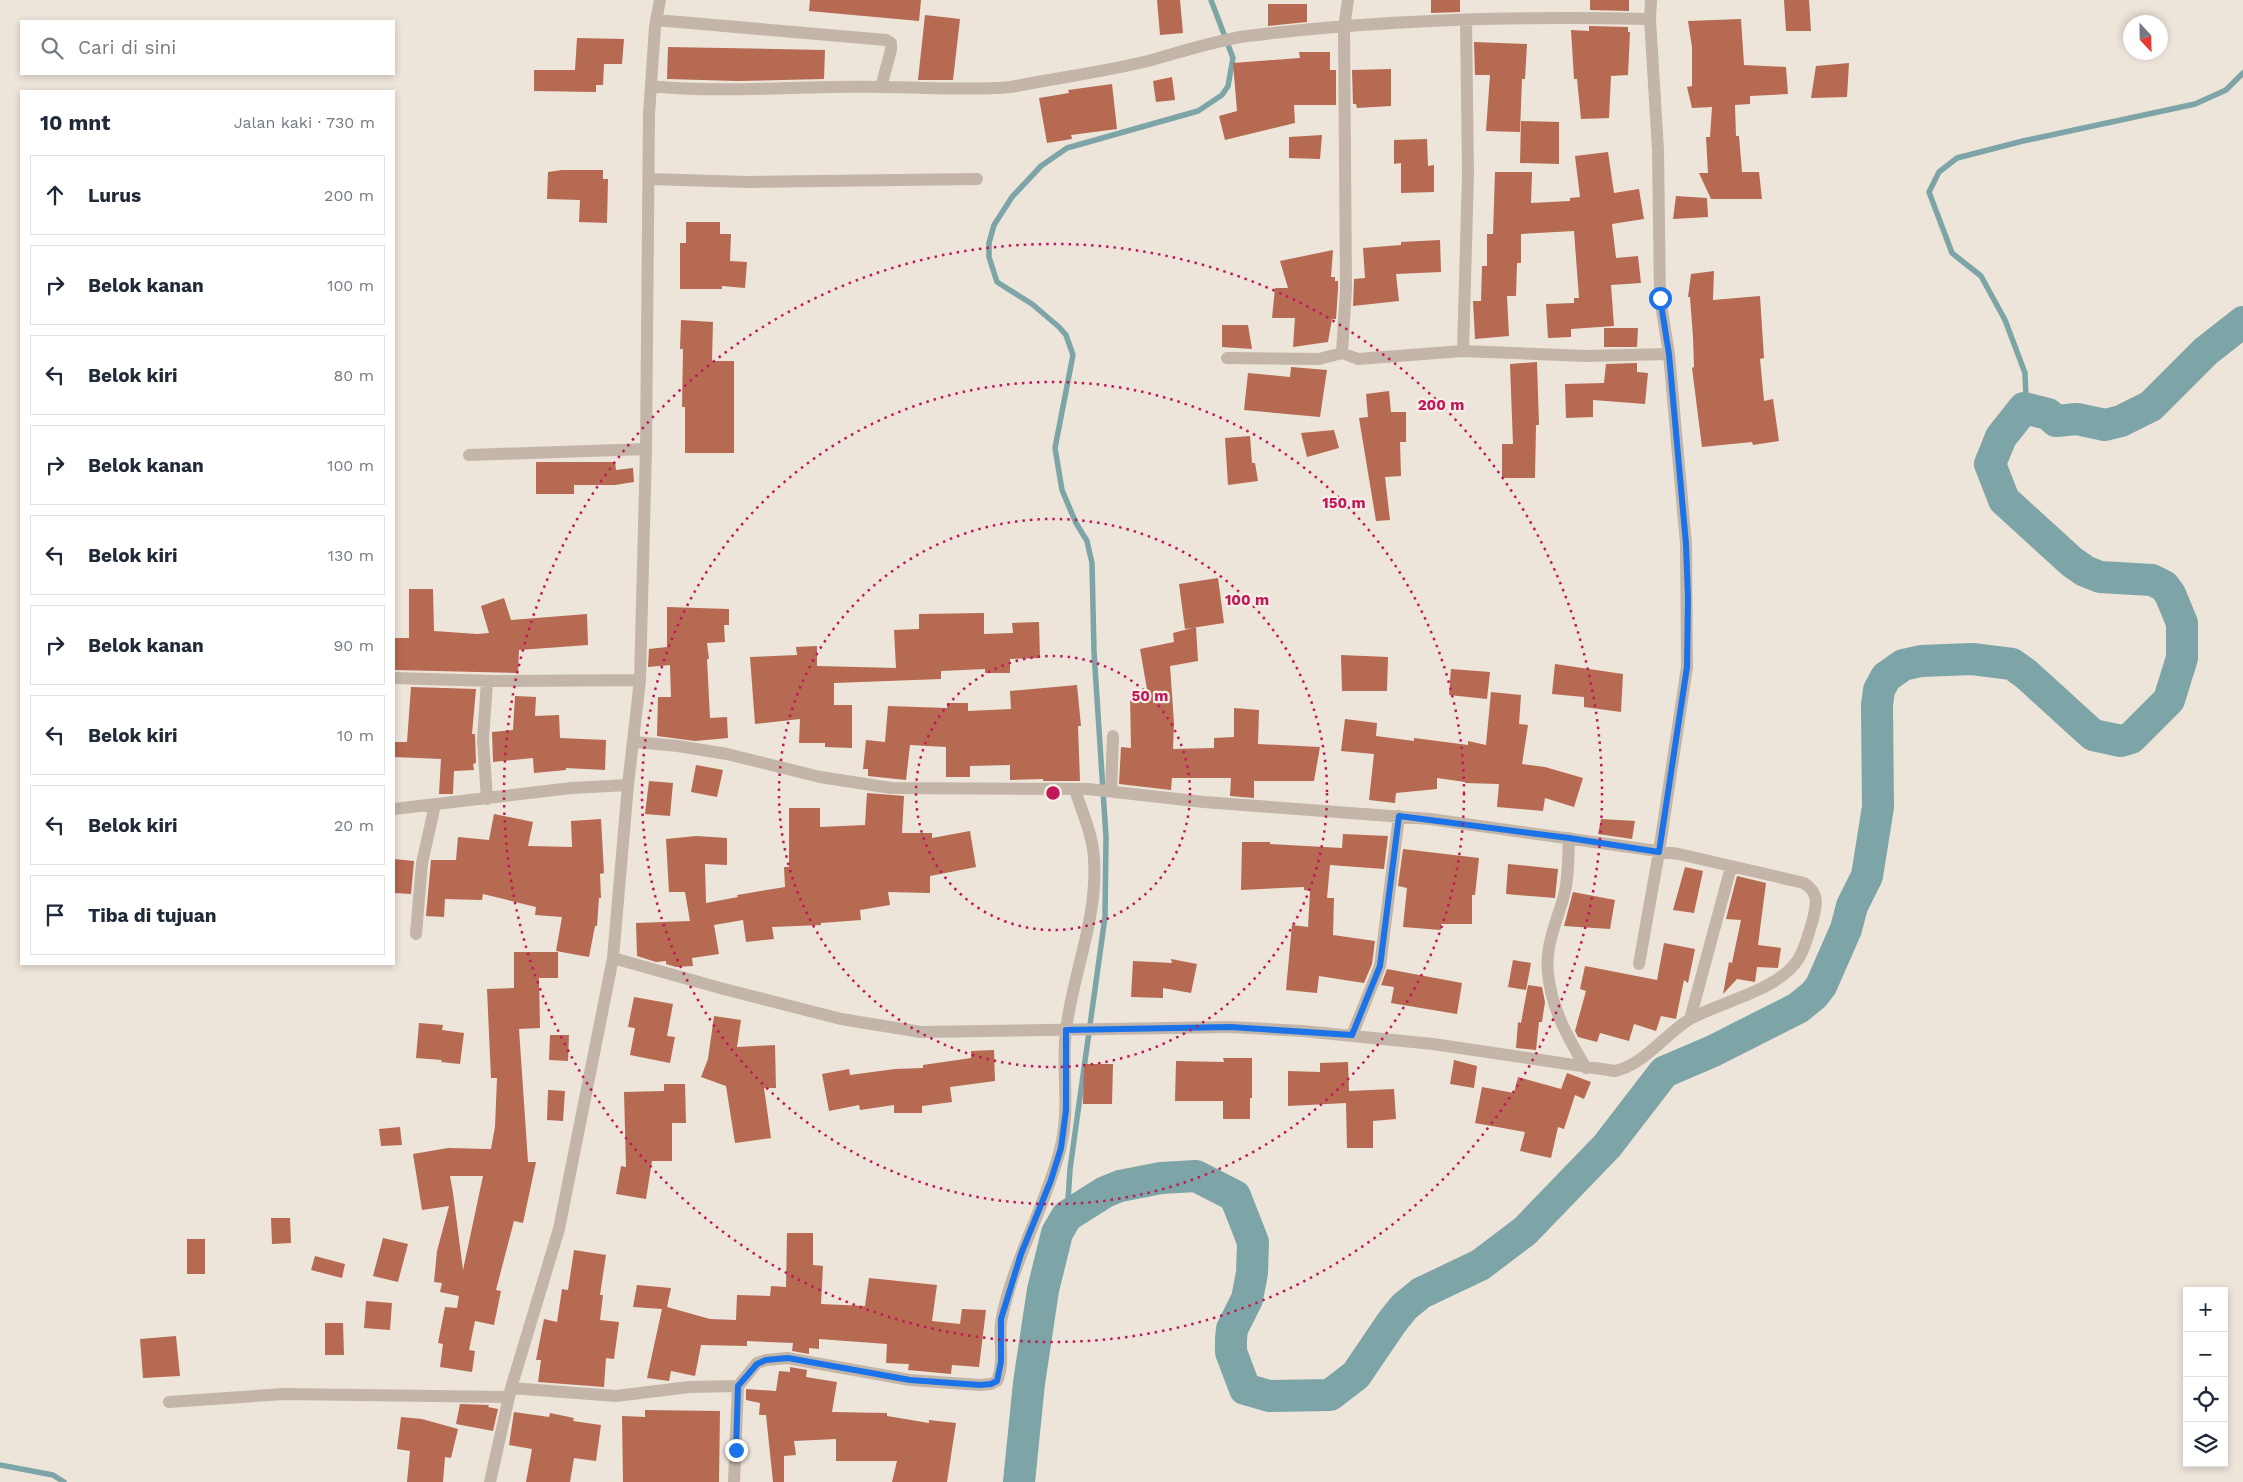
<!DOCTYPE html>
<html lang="id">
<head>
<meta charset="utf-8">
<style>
	body { margin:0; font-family:"Work Sans",sans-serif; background:#f2f2f3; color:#1f2937 }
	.controls { position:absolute; right:15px; bottom:15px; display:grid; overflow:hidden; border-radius:0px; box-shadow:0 2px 8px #0003 }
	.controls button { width:45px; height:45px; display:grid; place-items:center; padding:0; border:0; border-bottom:1px solid #e0e1e3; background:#fff; color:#1f2937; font:25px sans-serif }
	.compass { position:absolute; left:2123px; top:15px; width:45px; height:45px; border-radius:50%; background:#fff; box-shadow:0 2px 8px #0003; rotate:158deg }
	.stop { position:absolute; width:15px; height:15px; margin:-11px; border:4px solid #1a73e8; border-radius:50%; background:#fff }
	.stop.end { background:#1a73e8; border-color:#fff; box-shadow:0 1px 5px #0008 }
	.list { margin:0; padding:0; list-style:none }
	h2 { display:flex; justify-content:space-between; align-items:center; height:65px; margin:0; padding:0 20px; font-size:21px }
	h2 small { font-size:16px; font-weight:400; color:#747a83 }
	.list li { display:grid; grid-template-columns:32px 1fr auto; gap:15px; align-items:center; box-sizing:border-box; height:80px; margin:0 10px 10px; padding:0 10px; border:1px solid #e0e1e3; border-radius:0px }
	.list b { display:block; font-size:19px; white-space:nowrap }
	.list em { font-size:16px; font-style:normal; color:#747a83 }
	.icon { flex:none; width:28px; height:28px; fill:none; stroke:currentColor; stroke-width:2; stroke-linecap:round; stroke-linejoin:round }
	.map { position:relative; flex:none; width:2243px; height:1482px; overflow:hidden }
	.search { position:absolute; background:#fff; box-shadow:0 2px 8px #0003; left:20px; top:20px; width:375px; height:55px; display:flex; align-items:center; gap:12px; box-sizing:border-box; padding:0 18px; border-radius:0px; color:#747a83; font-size:19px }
	.panel { position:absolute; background:#fff; box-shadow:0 2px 8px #0003; left:20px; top:90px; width:375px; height:875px; border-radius:0px }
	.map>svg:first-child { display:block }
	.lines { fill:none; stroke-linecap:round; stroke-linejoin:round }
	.stream { stroke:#7da4a6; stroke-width:5.5 }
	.river { stroke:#7da4a6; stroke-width:32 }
	.building { fill:#b56a51; fill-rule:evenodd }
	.minor { stroke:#c3b5a8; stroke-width:12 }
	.route { stroke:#1a73e8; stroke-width:6 }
	.ring { fill:none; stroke:#c2185b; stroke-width:2.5; stroke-dasharray:2.5 5 }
	.centre { fill:#c2185b; stroke:#f6efe6; stroke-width:2.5 }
	.ring-label { font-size:15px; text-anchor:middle; font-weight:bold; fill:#c2185b; stroke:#f6efe6; stroke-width:4.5; stroke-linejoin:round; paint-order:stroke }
</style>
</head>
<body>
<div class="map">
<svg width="2243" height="1482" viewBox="0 0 2243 1482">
	<rect width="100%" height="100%" fill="#ede4da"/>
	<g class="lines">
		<path class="stream" d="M2024 408 2026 399 2025 373 2005 320 1981 276 1952 253 1929 192 1939 172 1957 158 2023 141 2195 104 2226 90 2243 73
			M1067 1216 1070 1169 1105 917 1106 837 1094 652 1092 563 1087 541 1076 523 1062 490 1055 448 1073 355 1066 335 1059 327 1032 304 997 282 989 257V243L994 225 1012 197 1041 166 1067 148 1198 111 1222 95 1228 86 1233 58 1211 0
			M0 1465 53 1475 64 1482"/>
		<path class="river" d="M1019 1482 1029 1383 1043 1290 1057 1233 1067 1216 1105 1192 1120 1186 1161 1178 1196 1176 1235 1196 1253 1242 1252 1273 1247 1299 1232 1329 1231 1339V1352L1245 1389 1269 1396 1330 1395 1356 1375 1392 1322 1404 1307 1421 1293 1480 1265 1525 1231 1607 1146 1664 1072 1713 1051 1798 1008 1814 995 1821 986 1846 929 1852 906 1867 876 1878 807 1877 705 1879 690 1886 677 1903 665 1921 661 1972 659 2012 664 2026 674 2093 735 2121 741 2131 738 2169 700 2182 658V623L2170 594 2164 586 2152 580 2100 577 2085 571 2072 562 2004 500 1990 464 2001 437 2024 408 2048 414 2056 421 2077 419 2105 425 2121 421 2151 406 2206 351 2243 322"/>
	</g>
	<path class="building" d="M810 0H921L919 21 809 11Z
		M1157 0H1180L1183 33 1160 35Z
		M1431 0H1460V12L1431 13Z
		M1590 0H1629V11L1590 10Z
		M1784 0H1809L1811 31H1786Z
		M1268 4H1307V22L1268 26Z
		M925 15 960 19 953 80H918Z
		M1741 19 1744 65 1786 67 1788 94 1750 96V104L1735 105 1736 136H1739L1742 172H1759L1762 199H1711L1699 173H1708L1706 137H1710L1712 107 1692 108 1687 87 1692 86V47L1688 21Z
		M1589 26 1628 27V32H1630L1628 75 1611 76 1609 118 1581 119 1577 79H1574L1571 30 1589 31Z
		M577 38 624 39 622 64H604L603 85H596V92L534 91V70H575Z
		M1474 42 1527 44 1525 79H1522L1520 132 1486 131 1490 75H1475Z
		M668 47 825 50 824 79 737 81 667 79Z
		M1299 52H1330V70H1336V105H1294L1295 123 1225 140 1219 116 1237 111 1233 63 1300 58Z
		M1849 63 1847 97 1811 98 1816 66Z
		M1391 69V106L1357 108 1356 104H1353L1352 70Z
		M1172 77 1175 100 1156 102 1153 81Z
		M1112 84 1117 129 1071 135 1072 139 1047 143 1039 98 1069 93 1068 90Z
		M1521 121 1559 122V164L1520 163Z
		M1322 135 1320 159 1289 158V137Z
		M1427 139 1428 166 1434 165V192L1401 193V163L1394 164V140Z
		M1608 152 1614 193 1639 189 1644 219 1612 224 1616 258 1638 256 1641 283 1611 285 1614 326 1571 329V337L1548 338 1546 304 1574 303V298H1579L1574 231 1521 234V263H1517L1516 296H1507L1509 336 1475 339 1473 301H1481L1482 266H1487V234H1493L1495 172H1532L1531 203 1570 201V198L1580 197 1575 156Z
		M562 170H603V179H608L607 223 579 222 580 200 547 199 548 172Z
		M1676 196 1707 198 1708 217 1673 219Z
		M686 222H720V234H731L730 261 747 262 745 288 722 286V289H680V243H686Z
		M1440 240 1441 272 1396 274 1399 301 1353 306 1354 279 1365 278 1363 248 1401 245V242Z
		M1333 250 1331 277H1335V281H1338V289L1336 319H1332L1328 342 1293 347 1295 318H1272L1275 288H1288L1280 261Z
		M1714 271 1713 300 1760 296 1764 358 1760 359 1764 401 1773 399 1779 441 1753 445 1752 442 1702 447 1692 368 1694 367 1693 337 1690 297H1688L1691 274Z
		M681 320 713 322 712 361H734V453H685V407H682L683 349H680Z
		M1222 325H1248L1252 349 1222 347Z
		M1604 328H1638L1637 347H1604Z
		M1537 362 1539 425H1536L1535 478H1502V444H1513L1510 364Z
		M1637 363V372L1648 373 1645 404 1593 400V417L1566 418 1565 384 1604 383 1606 364Z
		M1291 367 1327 370 1320 417 1244 410 1248 373 1290 377Z
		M1389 391 1391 412H1406V442H1400L1401 476 1385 477 1390 520 1376 521 1359 418 1368 417 1366 394Z
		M1334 430 1339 448 1307 457 1301 433Z
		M1250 436 1252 463H1255L1258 481 1228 485 1225 438Z
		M536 462H615L616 470 633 468 634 482 615 485H574V494H536Z
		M1218 578 1224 623 1185 629 1179 584Z
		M409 589H433L434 631 477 634 489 633 481 606 504 598 511 620 587 614 588 645 519 650 518 673 394 670V638H409Z
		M667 607 729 609V625H724L725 642 707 643 709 659H707L710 718 727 717 728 738 695 741 657 736 658 697H671L670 665 648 667 649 649 667 647Z
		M984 613V634L1013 633 1012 623 1039 622 1040 658 1010 659V673H985V669L941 671V679L834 683V705H852V748L825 747V743H799L800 719 755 724 750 657 797 655 796 647 817 646V666L896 668 894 630 919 629V614Z
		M1196 627 1198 661 1170 666 1174 723 1173 749 1214 748V738L1234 737V708L1259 710 1258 744 1320 747 1314 781H1254V798L1230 796 1231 778H1172L1171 790 1119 784 1121 747 1131 748 1130 696 1148 695 1140 649 1174 642 1173 633Z
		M1341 655 1388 657 1387 691H1342Z
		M1555 664 1623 674 1621 712 1584 707V697L1552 694Z
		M1451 669 1490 672 1487 699 1449 695Z
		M1077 685 1081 726H1078L1080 781H1043V779L1010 780V765L970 766V777H946V747L910 745 906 780 868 776V769H863L866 740 885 742 888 706 947 708V703H968V711L1011 709 1010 691Z
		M411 687 476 689 472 734H475L476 763 473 764 474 770 454 771 453 794H439L441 759 394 757V742H407Z
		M1491 692 1521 695 1519 724 1528 725 1522 764 1545 767 1583 778 1574 807 1545 798 1543 811 1497 807 1499 784 1465 783V782L1437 778V789L1396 793 1395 803 1369 800 1374 754 1341 751 1345 719 1377 723 1376 736 1414 741V738L1468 745V741L1486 745Z
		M515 696 536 697 535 716 559 715 560 738 606 740 605 770 566 768V770L534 773 533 758 493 762 492 732 513 730Z
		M696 765 723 770 717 797 691 792Z
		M649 781 673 783 670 816 645 814Z
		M867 793 904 796 902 833H932V838L970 831 976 867 930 876V893L888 892 890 905 860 910 861 920 821 923V925L772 927 774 939 746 942 743 920 714 925 719 954 692 958 693 966 676 967 666 964V961L656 962 637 956 636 923 690 921 685 892H669L666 839 696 836 727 838V865L705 864 706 903 738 897 737 895 785 887 784 867H789V808H820V827L865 825Z
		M494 814 533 822 528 846 572 847 571 821 601 819 604 873 600 874 601 898H599L597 926H595L589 957 556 951 562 917 535 915 536 907 483 894 482 900 445 899 444 917 426 916 431 860H456L458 837 489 840Z
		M1601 819 1635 821 1632 839 1598 834Z
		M1343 834 1388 836 1384 869 1330 865 1327 898H1334L1333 935 1375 941 1372 964 1364 983 1319 976 1317 993 1286 990 1292 925 1308 927 1310 891 1304 890V887L1241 890 1242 842H1270V844L1342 848Z
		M1403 849 1479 858 1475 895H1472V924H1441V930L1403 927 1407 888 1398 886Z
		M394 859 414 861 411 894 394 893Z
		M1508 864 1558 869 1555 898 1506 894Z
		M1685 867 1703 871 1694 913 1673 910Z
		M1737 876 1766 883 1758 945 1781 948 1778 968 1757 967 1755 982 1737 979 1723 994 1729 962 1732 963 1741 920 1726 919Z
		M1573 892 1615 900 1610 929 1564 926Z
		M1664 943 1695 949 1688 983 1684 980 1676 1019 1661 1016 1656 1031 1634 1024 1629 1041 1600 1033 1597 1042 1578 1037 1575 1031 1586 991 1580 989 1585 966 1657 980Z
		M514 952H558V978H539L540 1028 519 1029 528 1162H536L523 1223 514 1221 496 1290 501 1291 494 1325 475 1321 469 1350 475 1351 472 1372 440 1367 443 1344 438 1343 445 1307 457 1308 459 1296 440 1292 442 1283 434 1282 437 1251 449 1206 422 1210 413 1154 448 1148 491 1149 495 1127 497 1078H491L487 989 514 988ZM450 1176H483L463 1270 453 1193Z
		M1171 959 1197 964 1191 993 1163 988V998L1131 997 1133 961 1172 963Z
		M1513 960 1531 963 1526 990 1508 987Z
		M1387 969 1462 983 1457 1014 1391 1003 1394 987 1381 985Z
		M1528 985 1542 987 1545 1002 1542 1022H1539L1536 1050 1516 1048 1518 1022 1521 1023Z
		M634 997 673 1004 667 1036 675 1037 670 1063 630 1055 635 1028 628 1027Z
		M714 1016 741 1020 737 1047 775 1045 776 1088H764L771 1138 735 1143 726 1086 701 1077 708 1059Z
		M419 1023 443 1025 442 1030 464 1033 460 1064 441 1062 442 1060 416 1058Z
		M550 1035H569L568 1061 549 1060Z
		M994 1050 995 1081 950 1087 952 1102 922 1106V1113H894V1105L860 1110 859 1105 829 1111 822 1074 849 1069 850 1075 895 1069 923 1068V1065L971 1058V1051Z
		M1223 1058H1252V1098H1250V1119H1223V1101H1175L1176 1061 1224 1062Z
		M1454 1060 1477 1066 1474 1088 1450 1084Z
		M1348 1062 1349 1091 1394 1089 1396 1119 1373 1121V1148H1347L1346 1103 1288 1106V1071L1320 1072V1063Z
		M1084 1064H1113L1112 1104H1083Z
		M1567 1073 1591 1082 1584 1099 1575 1095 1564 1129 1558 1127 1551 1158 1520 1151 1525 1132 1475 1123 1482 1087 1514 1093 1518 1077 1561 1089Z
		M664 1084H685L686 1123H672V1161H652L646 1199 616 1194 621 1166 626 1167 624 1092 664 1091Z
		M548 1090 565 1091 563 1121 547 1120Z
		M400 1127 402 1145 381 1146 379 1129Z
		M271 1218H290L291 1243 272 1244Z
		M787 1233H813V1265L823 1266 821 1304 865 1306 869 1278 937 1285 932 1321 960 1324 962 1309 986 1310 979 1367 952 1365 951 1374 908 1370 909 1364 886 1363 887 1344 819 1339V1349L809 1348V1354L792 1351 793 1343 747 1341V1346L701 1345 695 1376 671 1371 669 1381 647 1378 662 1309 633 1307 637 1285 671 1288 667 1307 710 1319 736 1320 737 1295 770 1296 771 1286 786 1287Z
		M383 1238 408 1244 398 1282 373 1276Z
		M187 1239H205V1274H187Z
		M574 1250 606 1255 600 1295H603L600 1320 619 1322 614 1359 606 1358 604 1387 538 1382 541 1360H536L544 1319 557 1322 562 1289 568 1290Z
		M315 1256 345 1264 342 1278 311 1270Z
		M366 1301 392 1303 390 1330 364 1328Z
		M325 1323H343L344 1355H325Z
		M176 1336 180 1376 143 1378 140 1339Z
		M790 1367 807 1370 806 1377 837 1382 832 1412 887 1413V1416L929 1423V1420L956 1423 947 1482H892L897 1461H836V1439L794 1441 796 1455 784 1456V1482H773L766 1415H759L760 1403 746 1400V1389L776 1391 779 1371 790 1372Z
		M460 1404 489 1405 488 1407 498 1409 493 1431 456 1424Z
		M645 1410 720 1411 719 1482H623L622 1416 645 1417Z
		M514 1412 549 1417 550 1413 574 1418 573 1421 601 1425 596 1461 574 1458 570 1482H526L532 1449 509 1445Z
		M401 1417 422 1419 458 1429 451 1458 445 1457 443 1482H407L410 1451 397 1449Z"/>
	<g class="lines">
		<path class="minor" d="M656 20 886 40 891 43V50L881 87
			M651 86C727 94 805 85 882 87 925 87 967 91 1011 87 1056 78 1103 72 1148 61 1181 52 1213 41 1247 36 1378 20 1518 16 1650 19
			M650 179 747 182 977 179
			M1463 351 1468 174 1466 20
			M1342 353 1346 289 1344 27 1348 0
			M1227 358 1319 359 1342 353 1358 359 1463 351 1586 356 1669 354
			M469 455 646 449
			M394 678 493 681 640 680
			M1111 791 1113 736
			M487 799 483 740 487 681
			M394 809 571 788 628 785
			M1569 838C1568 857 1569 880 1563 899 1556 924 1545 946 1548 973 1551 1008 1568 1038 1586 1068
			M416 934 422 863 435 805
			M613 958 720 988 841 1019 921 1032 1230 1027 1303 1031 1433 1044 1615 1071C1645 1064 1664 1035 1690 1019 1722 1001 1779 991 1799 958 1806 946 1809 932 1813 919 1817 903 1819 893 1804 883L1679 854 1430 819 1204 802 1088 789 891 788 820 777 727 754 678 746 634 742
			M1639 964 1659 852 1687 667 1686 544 1669 354 1660 298 1658 150 1650 19 1651 0
			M1690 1019 1731 867
			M1352 1035 1380 966 1399 816
			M511 1388 616 1396 689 1387 738 1386
			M169 1402 284 1394 509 1397
			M490 1482 511 1388 559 1229 613 958 628 785 640 680 646 449 649 114 655 27 660 0
			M734 1482 738 1386 757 1363 766 1360 787 1358 910 1380 980 1385 991 1384 997 1381C1006 1360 997 1338 1002 1317 1014 1259 1045 1207 1060 1150 1071 1108 1061 1070 1066 1030 1073 973 1098 918 1094 859 1093 835 1082 812 1075 790"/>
	</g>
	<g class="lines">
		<path class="route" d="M736 1450 738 1386 757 1364 766 1360 788 1358 910 1380 980 1385 991 1384 997 1381 1001 1362V1319L1021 1254 1051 1180 1061 1148 1066 1110V1030L1230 1027 1352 1035 1380 966 1399 816 1569 838 1659 852 1687 667 1688 598 1686 544 1669 354 1660 298"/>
	</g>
	<g class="ring">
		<circle cx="1053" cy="793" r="137"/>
		<circle cx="1053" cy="793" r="274"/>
		<circle cx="1053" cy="793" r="411"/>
		<circle cx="1053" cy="793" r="549"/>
	</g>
	<circle cx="1053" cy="793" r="8" class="centre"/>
	<g class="ring-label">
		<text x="1441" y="410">200 m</text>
		<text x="1344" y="508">150 m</text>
		<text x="1247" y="605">100 m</text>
		<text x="1150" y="701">50 m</text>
	</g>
</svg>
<div class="controls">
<button>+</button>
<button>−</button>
<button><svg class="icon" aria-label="locate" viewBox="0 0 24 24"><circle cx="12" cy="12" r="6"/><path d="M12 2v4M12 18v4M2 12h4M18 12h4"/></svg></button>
<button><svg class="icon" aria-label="layers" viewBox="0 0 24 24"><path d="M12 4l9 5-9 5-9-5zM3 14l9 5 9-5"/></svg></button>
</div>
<svg class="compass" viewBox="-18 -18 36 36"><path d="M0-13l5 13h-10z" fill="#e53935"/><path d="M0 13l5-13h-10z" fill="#747a83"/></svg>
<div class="stop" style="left:1660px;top:298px"></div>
<div class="stop end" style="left:736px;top:1450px"></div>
<div class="search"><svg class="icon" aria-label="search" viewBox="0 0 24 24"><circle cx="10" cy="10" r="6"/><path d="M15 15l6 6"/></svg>Cari di sini</div>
<section class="panel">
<h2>10 mnt<small>Jalan kaki · 730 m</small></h2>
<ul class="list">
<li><svg class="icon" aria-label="ahead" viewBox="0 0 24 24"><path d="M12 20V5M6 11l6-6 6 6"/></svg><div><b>Lurus</b></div><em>200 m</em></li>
<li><svg class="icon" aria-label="right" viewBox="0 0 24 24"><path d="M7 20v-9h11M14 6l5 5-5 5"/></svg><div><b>Belok kanan</b></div><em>100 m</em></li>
<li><svg class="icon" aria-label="left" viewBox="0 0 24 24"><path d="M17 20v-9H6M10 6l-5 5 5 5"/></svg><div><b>Belok kiri</b></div><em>80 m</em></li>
<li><svg class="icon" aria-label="right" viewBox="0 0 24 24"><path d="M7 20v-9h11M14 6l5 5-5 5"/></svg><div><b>Belok kanan</b></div><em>100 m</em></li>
<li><svg class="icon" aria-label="left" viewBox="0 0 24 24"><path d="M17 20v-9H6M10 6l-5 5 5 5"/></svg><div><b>Belok kiri</b></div><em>130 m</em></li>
<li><svg class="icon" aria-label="right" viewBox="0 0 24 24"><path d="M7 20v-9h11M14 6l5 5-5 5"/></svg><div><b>Belok kanan</b></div><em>90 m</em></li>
<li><svg class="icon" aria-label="left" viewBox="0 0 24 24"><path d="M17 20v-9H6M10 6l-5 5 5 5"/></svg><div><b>Belok kiri</b></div><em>10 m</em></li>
<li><svg class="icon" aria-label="left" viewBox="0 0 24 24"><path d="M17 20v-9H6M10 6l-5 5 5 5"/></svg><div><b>Belok kiri</b></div><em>20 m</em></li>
<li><svg class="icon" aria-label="arrive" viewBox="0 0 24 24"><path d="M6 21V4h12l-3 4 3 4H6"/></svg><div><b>Tiba di tujuan</b></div></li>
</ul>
</section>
</div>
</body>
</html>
